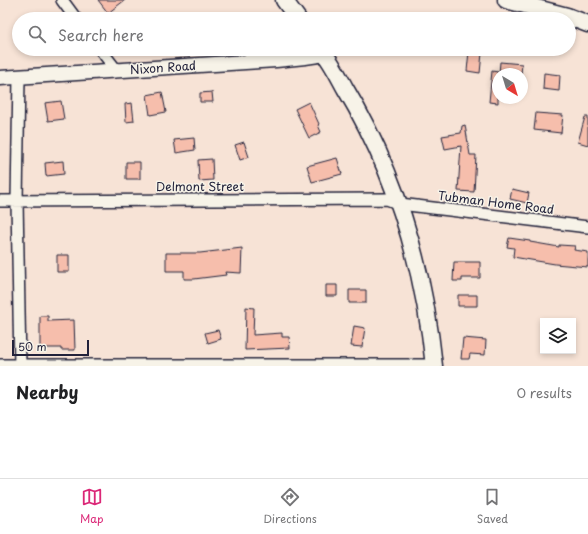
<!DOCTYPE html>
<html lang="en">
<head>
<meta charset="utf-8">
<style>
	body { margin:0; font-family:"Playpen Sans",sans-serif; background:#f6f6f6; color:#202124 }
	.controls { position:absolute; right:12px; bottom:12px; display:grid; overflow:hidden; border-radius:0px; box-shadow:0 2px 6px #0003 }
	.controls button { width:36px; height:36px; display:grid; place-items:center; padding:0; border:0; border-bottom:1px solid #e0e0e0; background:#fff; color:#202124; font:20px sans-serif }
	.compass { position:absolute; left:492px; top:68px; width:36px; height:36px; border-radius:50%; background:#fff; box-shadow:0 2px 6px #0003; rotate:142deg }
	.scale { position:absolute; left:12px; bottom:10px; width:77px; box-sizing:border-box; padding-left:4px; border:2px solid #22223b; border-top:0; font-size:11px; line-height:14px; white-space:nowrap; color:#22223b; -webkit-text-stroke:3px #f7f3e8; paint-order:stroke }
	.list { margin:0; padding:0; list-style:none }
	h2 { display:flex; justify-content:space-between; align-items:center; height:52px; margin:0; padding:0 16px; font-size:17px }
	h2 small { font-size:13px; font-weight:400; color:#757577 }
	.icon { flex:none; width:22px; height:22px; fill:none; stroke:currentColor; stroke-width:2; stroke-linecap:round; stroke-linejoin:round }
	.map { position:relative; flex:none; width:588px; height:366px; overflow:hidden }
	.search { position:absolute; background:#fff; box-shadow:0 2px 6px #0003; left:12px; right:12px; top:12px; height:44px; display:flex; align-items:center; gap:10px; box-sizing:border-box; padding:0 14px; border-radius:22px; color:#757577; font-size:15px }
	.sheet { height:112px; background:#fff }
	nav { display:flex; justify-content:space-around; align-items:center; box-sizing:border-box; height:56px; border-top:1px solid #e0e0e0; background:#fff; font-size:11px; color:#757577 }
	nav a { display:grid; justify-items:center; gap:2px }
	nav .on { color:#db2777 }
	.map>svg:first-child { display:block }
	.building { fill:#f6beac; stroke:#22223b }
	.lines { fill:none; stroke-linecap:round; stroke-linejoin:round }
	.minor-casing { stroke:#22223b; stroke-width:14 }
	.tertiary-casing { stroke:#22223b; stroke-width:17 }
	.secondary-casing { stroke:#22223b; stroke-width:19 }
	.minor { stroke:#f7f3e8; stroke-width:11 }
	.tertiary { stroke:#f7f3e8; stroke-width:14 }
	.secondary { stroke:#f7f3e8; stroke-width:16 }
	.labels { text-anchor:middle; stroke-width:3; stroke-linejoin:round; paint-order:stroke }
	.street-label { font-size:12px; fill:#22223b; stroke:#f7f3e8 }
</style>
</head>
<body>
<div class="map">
<svg width="588" height="366" viewBox="0 0 588 366">
	<rect width="100%" height="100%" fill="#f7e3d6"/>
	<filter id="ink" filterUnits="userSpaceOnUse"><feTurbulence type="fractalNoise" baseFrequency=".025" numOctaves="2"/><feDisplacementMap in="SourceGraphic" scale="8" xChannelSelector="R" yChannelSelector="G"/><feConvolveMatrix kernelMatrix="1 2 1 2 8 2 1 2 1" color-interpolation-filters="sRGB"/></filter>
	<g filter="url(#ink)">
		<path class="building" d="M98 0H125L108 13Z
			M469 51 482 53 480 73 467 71Z
			M500 62 522 64 521 74H499Z
			M492 71 498 72V103L489 102Z
			M544 73 560 75 559 91 543 89Z
			M162 92 166 112 150 115 147 95Z
			M212 92 213 102H200V93Z
			M61 101 64 119 48 121 45 103Z
			M309 102 319 124 318 125 321 132 309 138 295 109Z
			M132 103 134 121 126 122 125 104Z
			M536 113 563 115 561 133 534 130Z
			M585 117H588V145L578 142Z
			M465 125 470 155H476L474 192 458 191 461 146 445 149 442 136 461 133 462 126Z
			M194 138 195 150 176 153 174 140Z
			M244 142 249 157 240 160 235 145Z
			M337 158 342 174 312 182 307 166Z
			M212 159 213 180 199 181 198 160Z
			M63 161 64 174 46 176 45 163Z
			M126 162H140V179H126Z
			M512 189 529 193 527 203 510 199Z
			M509 238 530 241V242L559 247V245L575 246 574 250 588 252V267L555 264 513 257 514 248 507 247Z
			M242 248 241 273 225 272 226 275 194 279H184V271H166V253H200Z
			M57 255H69V272H57Z
			M454 262H480V278H462V281H453Z
			M326 285H337V296H326Z
			M349 290H366V303H349Z
			M458 295H477V306H458Z
			M246 307 254 308 253 335 282 333V337H289L290 348 245 350Z
			M40 316H48V321L74 320 75 350H61V348H40Z
			M354 326 365 328 362 347 351 346Z
			M218 330 221 339 208 343 205 333Z
			M463 338 486 340 485 355 470 354 469 359H461Z"/>
		<g class="lines">
			<defs>
				<path id="minor" d="M62 0 76 19
					M100 49 117 71
					M19 77 17 201 20 366
					M0 201 387 199 400 204 588 227
					M0 365H434"/>
				<path id="tertiary" d="M0 78 276 60 305 57 325 54"/>
				<path id="secondary" d="M284 0 298 19
					M506 0 567 16 588 24
					M321 49C331 61 338 75 345 88 396 173 424 268 434 366"/>
			</defs>
			<use href="#minor" class="minor-casing"/>
			<use href="#tertiary" class="tertiary-casing"/>
			<use href="#secondary" class="secondary-casing"/>
			<use href="#minor" class="minor"/>
			<use href="#tertiary" class="tertiary"/>
			<use href="#secondary" class="secondary"/>
		</g>
	</g>
	<g class="labels">
		<g class="street-label">
			<text transform="translate(163 68) rotate(-4)" y="4">Nixon Road</text>
			<text x="200" y="191">Delmont Street</text>
			<text transform="translate(496 203) rotate(7)" y="4">Tubman Home Road</text>
		</g>
	</g>
</svg>
<div class="controls">
<button><svg class="icon" aria-label="layers" viewBox="0 0 24 24"><path d="M12 4l9 5-9 5-9-5zM3 14l9 5 9-5"/></svg></button>
</div>
<svg class="compass" viewBox="-18 -18 36 36"><path d="M0-13l5 13h-10z" fill="#e53935"/><path d="M0 13l5-13h-10z" fill="#757577"/></svg>
<div class="scale">50 m</div>
<div class="search"><svg class="icon" aria-label="search" viewBox="0 0 24 24"><circle cx="10" cy="10" r="6"/><path d="M15 15l6 6"/></svg>Search here</div>
</div>
<section class="sheet">
<h2>Nearby<small>0 results</small></h2>
<ul class="list">
</ul>
</section>
<nav>
<a class="on"><svg class="icon" aria-label="map" viewBox="0 0 24 24"><path d="M3 6l6-2 6 2 6-2v14l-6 2-6-2-6 2zM9 4v14M15 6v14"/></svg>Map</a>
<a><svg class="icon" aria-label="directions" viewBox="0 0 24 24"><path d="M12 3l9 9-9 9-9-9zM9 14v-3h6M13 9l2 2-2 2"/></svg>Directions</a>
<a><svg class="icon" aria-label="saved" viewBox="0 0 24 24"><path d="M7 4h10v16l-5-4-5 4z"/></svg>Saved</a>
</nav>
</body>
</html>
